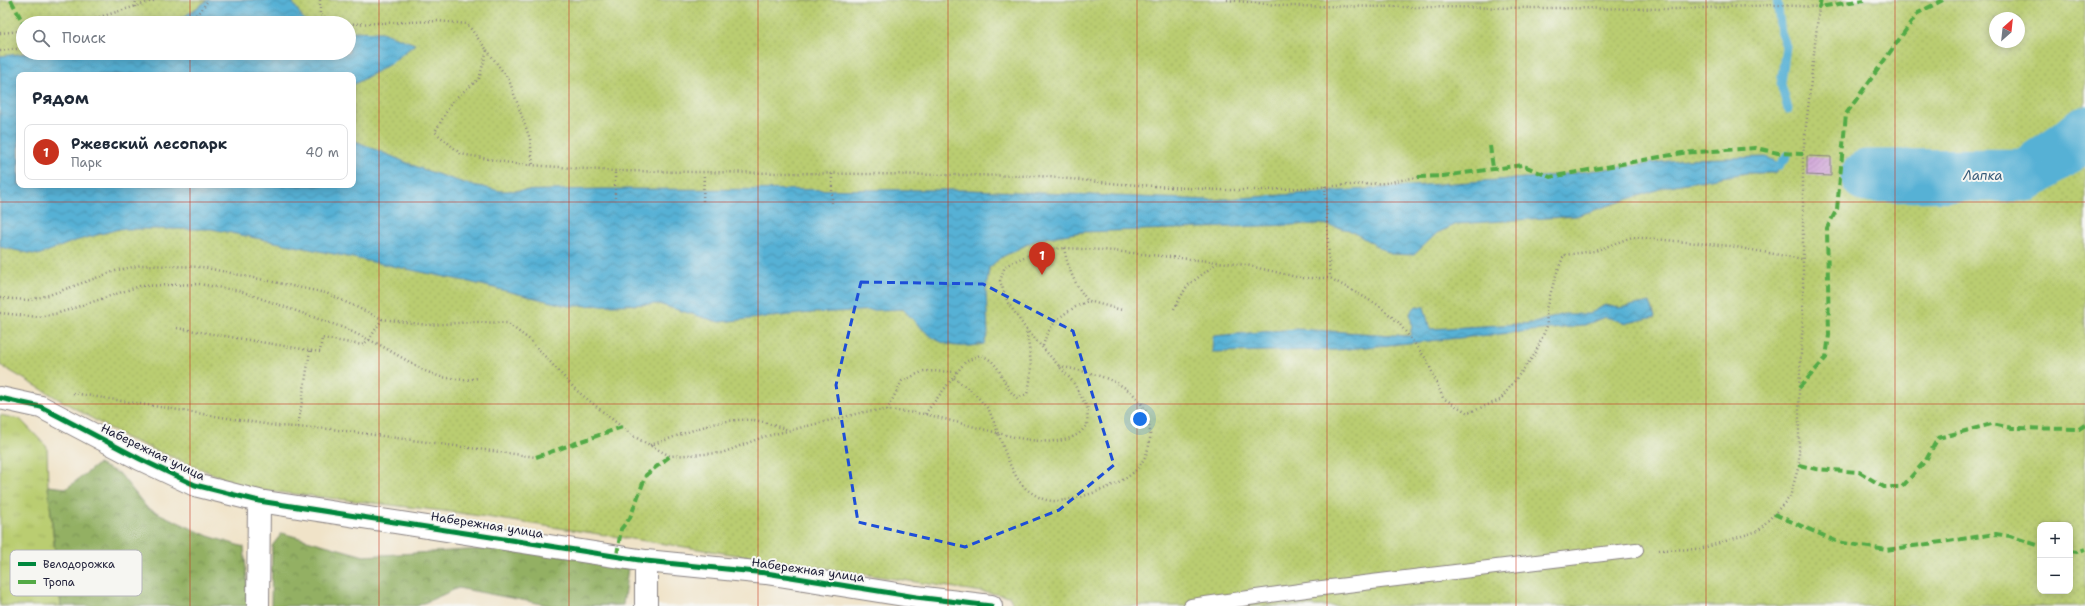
<!DOCTYPE html>
<html lang="ru">
<head>
<meta charset="utf-8">
<style>
	body { margin:0; font-family:"Shantell Sans",sans-serif; background:#f2f2f3; color:#1f2937 }
	.controls { position:absolute; right:12px; bottom:12px; display:grid; overflow:hidden; border-radius:8px; box-shadow:0 2px 10px #0003 }
	.controls button { width:36px; height:36px; display:grid; place-items:center; padding:0; border:0; border-bottom:1px solid #e0e1e3; background:#fff; color:#1f2937; font:20px sans-serif }
	.compass { position:absolute; left:1989px; top:12px; width:36px; height:36px; border-radius:50%; background:#fff; box-shadow:0 2px 10px #0003; rotate:27deg }
	.you { position:absolute; left:1140px; top:419px; width:14px; height:14px; margin:-10px; border:3px solid #fff; border-radius:50%; background:#1a73e8; box-shadow:0 0 0 6px #1a73e833 }
	.badge { display:grid; place-items:center; width:26px; height:26px; border-radius:50%; background:#c8321e; color:#fff; font-size:13px; font-weight:700 }
	.pin { position:absolute; translate:-50% -33px; filter:drop-shadow(0 1px 2px #0008) }
	.pin::after { content:''; position:absolute; top:21px; width:14px; height:12px; background:inherit; clip-path:polygon(0 0,100% 0,50% 100%) }
	.list { margin:0; padding:0; list-style:none }
	h2 { display:flex; justify-content:space-between; align-items:center; height:52px; margin:0; padding:0 16px; font-size:17px }
	h2 small { font-size:13px; font-weight:400; color:#747a83 }
	.list li { display:grid; grid-template-columns:26px 1fr auto; gap:12px; align-items:center; box-sizing:border-box; height:56px; margin:0 8px 8px; padding:0 8px; border:1px solid #e0e1e3; border-radius:8px }
	.list b { display:block; font-size:15px; white-space:nowrap }
	.list p { margin:0; font-size:13px; white-space:nowrap; color:#747a83 }
	.list em { font-size:13px; font-style:normal; color:#747a83 }
	.icon { flex:none; width:22px; height:22px; fill:none; stroke:currentColor; stroke-width:2; stroke-linecap:round; stroke-linejoin:round }
	.map { position:relative; flex:none; width:2085px; height:606px; overflow:hidden }
	.search { position:absolute; background:#fff; box-shadow:0 2px 10px #0003; left:16px; top:16px; width:340px; height:44px; display:flex; align-items:center; gap:10px; box-sizing:border-box; padding:0 14px; border-radius:22px; color:#747a83; font-size:15px }
	.panel { position:absolute; background:#fff; box-shadow:0 2px 10px #0003; left:16px; top:72px; width:340px; height:116px; border-radius:8px }
	.map>svg:first-child { display:block }
	.grass { fill:url(#grass-tufts); stroke:#6e7856 }
	.forest { fill:url(#forest-crowns); stroke:#5a694f }
	.park { fill:url(#park-dots); stroke:#6e7856; fill-rule:evenodd }
	.water { fill:url(#water-waves); stroke:#3c6a88 }
	.lines { fill:none; stroke-linecap:round; stroke-linejoin:round }
	.stream { stroke:#57b1d5; stroke-width:9 }
	.river { stroke:#57b1d5; stroke-width:53 }
	.building { fill:url(#building-hatch) }
	.service-casing { stroke:#898282; stroke-width:16 }
	.minor-casing { stroke:#898282; stroke-width:24 }
	.path { stroke:#898282; stroke-width:2.5; stroke-dasharray:1 3; stroke-linecap:butt }
	.service { stroke:#fff; stroke-width:14 }
	.minor { stroke:#fff; stroke-width:22 }
	.quiet { stroke:#53aa46; stroke-width:4; stroke-dasharray:8 4; stroke-linecap:butt }
	.cycleway-casing { stroke:#f6f6f2; stroke-width:8 }
	.cycleway { stroke:#00873e; stroke-width:5 }
	.marked { fill:none; stroke:#1d4ed8; stroke-width:3; stroke-dasharray:8 5; stroke-linejoin:round }
	.grid { fill:none; stroke:#c8321e; stroke-width:1; stroke-opacity:0.55 }
	.labels { text-anchor:middle; stroke-width:4; stroke-linejoin:round; paint-order:stroke }
	.street-label { font-size:12px; fill:#22223b; stroke:#f6f6f2 }
	.water-label { font-size:13px; font-style:italic; fill:#375b79; stroke:#f6f6f2 }
	.key { fill:#f6f6f2; stroke:#b6b6bb; stroke-width:1 }
	.key-label { font-size:11px; fill:#22223b }
</style>
</head>
<body>
<div class="map">
<svg width="2085" height="606" viewBox="0 0 2085 606">
	<defs>
		<pattern id="grass-tufts" width="24" height="20" patternUnits="userSpaceOnUse"><rect width="24" height="20" fill="#bacd71"/><path d="M3 7l-1-3M5 7V3M7 7l1-3M15 17l-1-3M17 17v-4M19 17l1-3" fill="none" stroke="#a0b063"/></pattern>
		<pattern id="forest-crowns" width="20" height="18" patternUnits="userSpaceOnUse"><rect width="20" height="18" fill="#93b063"/><path d="M2 6a3 3 0 1 1 6 0M12 15a3 3 0 1 1 6 0" fill="none" stroke="#788f53"/></pattern>
		<pattern id="park-dots" width="8" height="8" patternUnits="userSpaceOnUse"><rect width="8" height="8" fill="#bacd71"/><path d="M2 2h.1M6 6h.1" fill="none" stroke="#a0b063" stroke-width="1.8" stroke-linecap="round"/></pattern>
		<pattern id="water-waves" width="16" height="10" patternUnits="userSpaceOnUse"><rect width="16" height="10" fill="#57b1d5"/><path d="M0 5q4-4 8 0t8 0" fill="none" stroke="#4890ae"/></pattern>
		<pattern id="building-hatch" width="6" height="6" patternUnits="userSpaceOnUse"><rect width="6" height="6" fill="#d4acdb"/><path d="M-1 1l2-2M0 6l6-6M5 7l2-2" fill="none" stroke="#ac8cb3"/></pattern>
	</defs>
	<rect width="100%" height="100%" fill="#f6f6f2"/>
	<filter id="ink" filterUnits="userSpaceOnUse"><feTurbulence type="fractalNoise" baseFrequency=".025" numOctaves="2"/><feDisplacementMap in="SourceGraphic" scale="8" xChannelSelector="R" yChannelSelector="G"/><feConvolveMatrix kernelMatrix="1 2 1 2 8 2 1 2 1" color-interpolation-filters="sRGB"/></filter>
	<filter id="wash" filterUnits="userSpaceOnUse"><feTurbulence type="fractalNoise" baseFrequency=".012" numOctaves="4" result="noise"/><feDisplacementMap in="SourceGraphic" scale="16" xChannelSelector="R" yChannelSelector="G"/><feGaussianBlur stdDeviation="0.9" result="paint"/><feColorMatrix in="noise" values="0 0 0 0 0 0 0 0 0 0 0 0 0 0 0 0 0 1.4 0 .05"/><feComposite in="paint" operator="in"/></filter>
	<g filter="url(#wash)">
		<rect width="100%" height="100%" fill="#f0e3c8"/>
		<path class="grass" d="M0 415 20 419 47 447 48 486 61 606H0Z"/>
		<path class="forest" d="M98 464 120 474 147 508 208 536 244 547 247 580V606H61L48 486 67 488Z
			M282 533 364 556 519 547 628 568 623 605 553 606 458 588 417 606H271L272 546Z"/>
		<path class="park" d="M0 0H2085V606H1014L1009 596 453 512 250 489 126 438 0 365ZM1995 18H2019V42H1995ZM23 23H349V53H23ZM19 75H353V185H19ZM2040 525H2070V591H2040Z"/>
		<path class="water" d="M208 0H293V3L306 23H175Z
			M349 31 382 32 415 44 390 64 353 85V75H19V185H353V140L422 169 464 183 501 191 601 189 971 190 1210 200 1541 177 1685 159 1766 157 1773 160 1779 166 1777 173H1746L1669 186 1576 216 1457 224 1437 233 1414 255 1391 254 1349 230 1322 224 1082 232 1038 239 1000 258 989 268 986 291 988 333 984 344C942 352 930 338 903 309L811 313 719 322 658 304 568 306 465 281 212 229H119L75 241 38 255 0 247V56L29 53H349Z
			M1899 150 1922 159 1944 161 1972 150 2026 164 2053 157 2032 179 2010 181 1948 183 1915 186 1885 194 1869 185 1868 165 1883 154Z
			M1650 302 1655 317 1627 323 1605 317 1582 326 1337 350 1212 352 1213 336 1296 329 1410 336 1412 326 1410 313 1416 306 1424 307 1430 329 1534 323 1564 314H1589L1605 305 1619 308Z"/>
		<g class="lines">
			<path class="stream" d="M1777 0 1781 33 1786 46 1781 84 1788 109
				M1779 166 1787 156"/>
			<path class="river" d="M1867 176 2026 175 2067 147 2085 132"/>
		</g>
		<g id="blocks">
			<path class="building" d="M1807 156 1831 157V176L1807 175Z"/>
		</g>
	</g>
	<g filter="url(#ink)">
		<use href="#blocks" fill-opacity="0" stroke="#898282" stroke-width="1"/>
		<g class="lines">
			<defs>
				<path id="service" d="M1191 606 1314 589 1636 550"/>
				<path id="minor" d="M0 398 41 407 140 459 195 485 259 501 646 561 766 573 916 597 991 606
					M258 606 259 501
					M646 606V561"/>
			</defs>
			<use href="#service" class="service-casing"/>
			<use href="#minor" class="minor-casing"/>
			<path class="path" d="M320 0V15L335 23
				M1227 0 1286 6 1674 9 1777 5 1819 7 1803 154V317L1799 388V465L1790 497 1758 531 1700 549 1658 550
				M135 7 136 0
				M80 23 156 0
				M187 23 202 9 208 0
				M349 24 438 21 467 24 487 50 479 79 453 100 435 132 461 154 516 164 615 171 1039 176 1121 184 1221 190H1266L1385 183 1418 177
				M0 33 23 31
				M487 50 509 80 530 139 533 165
				M0 51 23 48
				M832 174V206
				M1325 186 1330 278
				M615 198V171
				M703 201 704 173
				M1064 248C1068 269 1075 285 1088 301L1122 310
				M0 298 29 300 49 295 118 270 142 265 202 267 326 293 382 319 428 325 475 322 507 323 530 340 576 390 633 436 670 456 722 453 763 437 864 412 887 410 925 414 998 433C1006 453 1013 482 1032 493 1039 498 1047 501 1055 501 1076 501 1122 485 1136 470 1146 459 1151 445 1150 431 1147 383 1097 374 1059 366
				M1174 309 1187 286 1217 263
				M0 313 38 317 59 313 140 286 199 284 240 291 344 328 380 345 425 371 441 377 464 380 478 378
				M177 328 320 352 322 338 362 345 369 340 382 319
				M1043 346C1049 321 1066 311 1088 301
				M954 378 973 392 989 410 998 433C1021 439 1057 448 1078 434 1082 432 1084 427 1087 425L1088 409 1073 382 1026 329 1008 303 1000 281 1005 266 1038 250 1064 248 1104 250 1246 265 1301 278H1330L1378 305 1398 322 1427 360 1443 398 1468 413 1500 400 1535 354 1547 326 1546 309 1556 275 1564 255 1595 251 1632 237 1730 246 1802 259
				M73 393 277 426 331 429 536 457
				M887 410 902 381 924 371 957 372
				M925 414 965 362 980 355C1004 363 999 383 1017 398L1027 394C1034 373 1030 351 1026 330
				M298 427 310 350
				M650 445C684 435 714 418 750 420 763 420 777 427 789 430"/>
			<use href="#service" class="service"/>
			<use href="#minor" class="minor"/>
			<path class="quiet" d="M11 0 23 23
				M1821 0 1819 7 1864 0
				M1490 146 1493 168
				M1418 177 1443 176 1522 165 1550 177 1682 153 1756 148 1778 153 1803 154
				M1799 388 1826 358 1829 335 1827 228 1837 209 1846 114 1918 13 1943 0
				M536 457 622 427
				M1799 465 1816 469 1859 472 1884 487H1902L1926 460 1938 438 1992 424 2012 428 2079 429 2085 425
				M1774 514 1838 542 1886 550 1996 534 2010 536 2040 546
				M2070 551 2077 552 2085 549
				M617 555 621 529 630 518 646 475 670 456"/>
			<defs>
				<path id="cycleway" d="M0 398 41 407 140 459 195 485 259 501 646 561 766 573 916 597 991 606"/>
			</defs>
			<use href="#cycleway" class="cycleway-casing"/>
			<use href="#cycleway" class="cycleway"/>
		</g>
	</g>
	<path class="marked" d="M861 282 983 284 1073 331 1114 465 1059 510 965 547 858 522 836 385Z"/>
	<path class="grid" d="M190 0V23M379 0V606M569 0V606M758 0V606M948 0V606M1137 0V606M1327 0V606M1516 0V606M1706 0V606M1895 0V606M190 53V75M190 185V606M0 202H2085M0 404H2085"/>
	<g class="labels">
		<g class="street-label">
			<text transform="translate(153 452) rotate(26)" y="4">Набережная улица</text>
			<text transform="translate(487 525) rotate(9)" y="4">Набережная улица</text>
			<text transform="translate(808 570) rotate(8)" y="4">Набережная улица</text>
		</g>
		<g class="water-label">
			<text x="1983" y="180">Лапка</text>
		</g>
	</g>
	<rect x="10" y="550" width="132" height="46" rx="6" class="key"/>
	<rect x="18" y="562" width="18" height="4" fill="#00873e"/>
	<rect x="18" y="580" width="18" height="4" fill="#53aa46"/>
	<g class="key-label">
		<text x="43" y="568">Велодорожка</text>
		<text x="43" y="586">Тропа</text>
	</g>
</svg>
<div class="controls">
<button>+</button>
<button>−</button>
</div>
<svg class="compass" viewBox="-18 -18 36 36"><path d="M0-13l5 13h-10z" fill="#e53935"/><path d="M0 13l5-13h-10z" fill="#747a83"/></svg>
<div class="you"></div>
<div class="pin badge" style="left:1042px;top:275px">1</div>
<div class="search"><svg class="icon" aria-label="search" viewBox="0 0 24 24"><circle cx="10" cy="10" r="6"/><path d="M15 15l6 6"/></svg>Поиск</div>
<section class="panel">
<h2>Рядом<small></small></h2>
<ul class="list">
<li><span class="badge">1</span><div><b>Ржевский лесопарк</b><p>Парк</p></div><em>40 m</em></li>
</ul>
</section>
</div>
</body>
</html>
